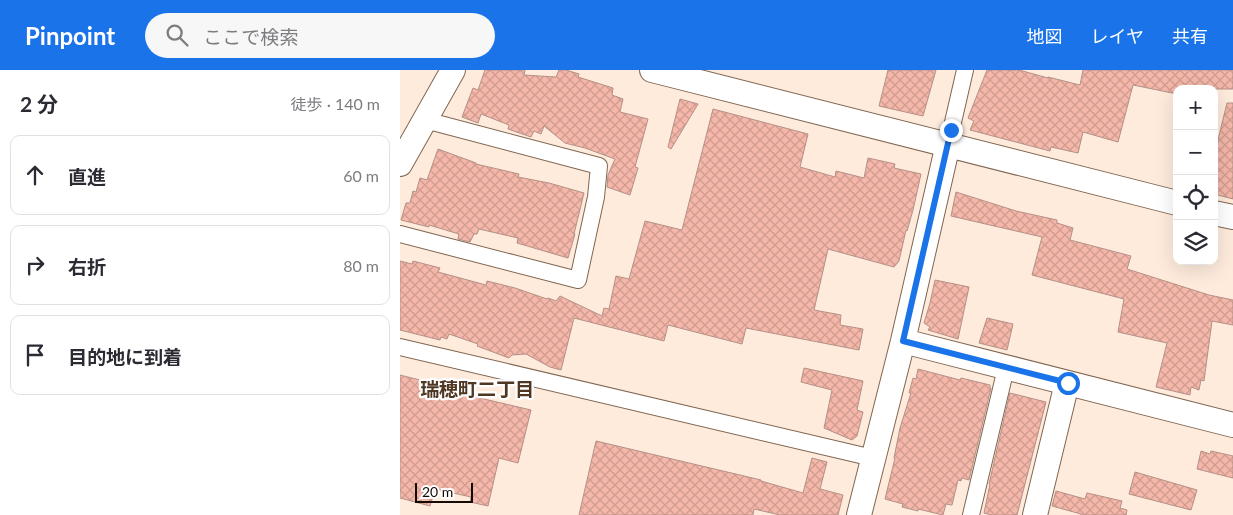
<!DOCTYPE html>
<html lang="ja">
<head>
<meta charset="utf-8">
<style>
	body { margin:0; font-family:Lato,"Noto Sans JP",sans-serif; background:#f7f7f7; color:#2b2b33 }
	.controls { position:absolute; right:15px; top:15px; display:grid; overflow:hidden; border-radius:10px; box-shadow:0 5px 20px #0002 }
	.controls button { width:45px; height:45px; display:grid; place-items:center; padding:0; border:0; border-bottom:1px solid #e1e1e2; background:#fff; color:#2b2b33; font:25px sans-serif }
	.scale { position:absolute; left:15px; bottom:12px; width:58px; box-sizing:border-box; padding-left:5px; border:2px solid #140a04; border-top:0; font-size:14px; line-height:18px; white-space:nowrap; color:#140a04; -webkit-text-stroke:4px #fff; paint-order:stroke }
	.stop { position:absolute; width:15px; height:15px; margin:-11px; border:4px solid #1a73e8; border-radius:50%; background:#fff }
	.stop.end { background:#1a73e8; border-color:#fff; box-shadow:0 1px 5px #0008 }
	.list { margin:0; padding:0; list-style:none }
	h2 { display:flex; justify-content:space-between; align-items:center; height:65px; margin:0; padding:0 20px; font-size:21px }
	h2 small { font-size:16px; font-weight:400; color:#7c7c81 }
	.list li { display:grid; grid-template-columns:32px 1fr auto; gap:15px; align-items:center; box-sizing:border-box; height:80px; margin:0 10px 10px; padding:0 10px; border:1px solid #e1e1e2; border-radius:10px }
	.list b { display:block; font-size:19px; white-space:nowrap }
	.list em { font-size:16px; font-style:normal; color:#7c7c81 }
	.icon { flex:none; width:28px; height:28px; fill:none; stroke:currentColor; stroke-width:2; stroke-linecap:round; stroke-linejoin:round }
	.map { position:relative; flex:none; width:833px; height:445px; overflow:hidden }
	header { display:flex; align-items:center; gap:30px; box-sizing:border-box; height:70px; padding:0 25px; background:#1a73e8; color:#fff }
	header strong { font-size:24px }
	nav { display:flex; gap:28px; margin-inline-start:auto; font-size:18px }
	.search { width:350px; height:45px; background:#f7f7f7; display:flex; align-items:center; gap:12px; box-sizing:border-box; padding:0 18px; border-radius:28px; color:#7c7c81; font-size:19px }
	main { display:flex }
	aside { flex:1; background:#fff }
	.map>svg:first-child { display:block }
	.building { fill:url(#building-cross-hatch); stroke:#b59087 }
	.lines { fill:none; stroke-linecap:round; stroke-linejoin:round }
	.street-casing { stroke:#816650; stroke-width:18 }
	.secondary-casing { stroke:#816650; stroke-width:26 }
	.street { stroke:#fff; stroke-width:16 }
	.secondary { stroke:#fff; stroke-width:24 }
	.route { stroke:#1a73e8; stroke-width:6 }
	.labels { text-anchor:middle; stroke-width:4.5; stroke-linejoin:round; paint-order:stroke }
	.neighbourhood-label { font-size:19px; font-weight:bold; fill:#4f3722; stroke:#fff }
</style>
</head>
<body>
<header>
<strong>Pinpoint</strong>
<div class="search"><svg class="icon" aria-label="search" viewBox="0 0 24 24"><circle cx="10" cy="10" r="6"/><path d="M15 15l6 6"/></svg>ここで検索</div>
<nav><a>地図</a><a>レイヤ</a><a>共有</a></nav>
</header>
<main>
<aside>
<h2>2 分<small>徒歩 · 140 m</small></h2>
<ul class="list">
<li><svg class="icon" aria-label="ahead" viewBox="0 0 24 24"><path d="M12 20V5M6 11l6-6 6 6"/></svg><div><b>直進</b></div><em>60 m</em></li>
<li><svg class="icon" aria-label="right" viewBox="0 0 24 24"><path d="M7 20v-9h11M14 6l5 5-5 5"/></svg><div><b>右折</b></div><em>80 m</em></li>
<li><svg class="icon" aria-label="arrive" viewBox="0 0 24 24"><path d="M6 21V4h12l-3 4 3 4H6"/></svg><div><b>目的地に到着</b></div></li>
</ul>
</aside>
<div class="map">
<svg width="833" height="445" viewBox="0 0 833 445">
	<defs>
		<pattern id="building-cross-hatch" width="8" height="8" patternUnits="userSpaceOnUse" patternTransform="scale(1.25)"><rect width="8" height="8" fill="#f4b7a9"/><path d="M0 0l8 8M0 8l8-8" fill="none" stroke="#d09c90"/></pattern>
	</defs>
	<rect width="100%" height="100%" fill="#feebdc"/>
	<path class="building" d="M85 0H125L124 5 156 7 159 0H166L179 4 178 7 213 18 212 25 223 29 220 42 248 49 235 97 238 98 230 125 207 117 208 105 215 89 185 78 165 73 144 56 141 64 134 61 131 67 108 59 109 55 81 44 78 53 62 47 73 18 78 20Z
		M488 0H536L523 46 479 36Z
		M587 0H619L648 8V7L680 15 683 0H833V19H777V24L733 15 718 72 683 62 678 83 651 77 650 81 570 60 574 51 568 48Z
		M280 29 298 34 271 79 268 77Z
		M827 33H833V129L814 124V77L816 78Z
		M313 39 408 64 400 97 435 107 436 101 464 108 468 88 495 94 494 98 521 104 513 140 507 161 506 160 499 191 494 197 428 179 414 240 441 245 440 255 463 259 459 280 346 258 342 274 268 255 264 271 174 248 161 300 150 297 126 284 112 285 109 288 77 276 78 274 49 264 47 269 41 267 40 270 0 260V191L12 194 13 191 40 198 38 202 86 215 87 211 115 218 147 229 148 228 156 231 160 226 202 246 204 238 209 239 216 206 229 209 245 151 282 160Z
		M38 79 76 93V94L119 104 118 107 149 113 184 123 174 164H175L168 188 117 173 118 168 79 159 77 164H74L70 172 58 169 59 164 29 155V157L1 150 6 133H10L13 121 16 122 20 108 27 110Z
		M556 122 616 141 657 150V153L673 158 670 170 731 186 727 199 809 225 833 230V255L812 251 804 311 801 310 799 320 791 317 790 325 756 317 767 273 718 262 724 229 632 205 642 167 551 146Z
		M535 210 569 217 558 269 528 260 530 257 524 253 530 233Z
		M587 248 613 254 607 280 579 273Z
		M404 298 463 311 457 340 463 342 457 366 452 370 424 358 432 320 401 312Z
		M518 299 560 310 561 308 590 315V318H591L569 410 562 408 561 411 558 410 552 435 546 434 543 445 518 439V441L502 437 503 434 485 429 495 388H494L500 358 511 323H509L513 308 516 309Z
		M0 305 68 322 67 325 131 340 118 393 99 388 88 436 70 432 71 427 35 419 30 436 0 428Z
		M610 323 646 332 617 445H592L584 443 590 414H589Z
		M196 371 361 410V411L403 423 412 388 427 392 420 419 443 425 438 445H380L354 439 353 445H179Z
		M801 381 810 384 811 381 833 386V408L797 399Z
		M735 402 797 420 791 440 729 424Z
		M656 421 685 429 687 423 722 431 720 438 727 440 726 445H681V444L652 436Z"/>
	<g class="lines">
		<defs>
			<path id="street" d="M548 74 565 0
				M0 164 178 210 196 127 199 96 25 50
				M0 277 473 388
				M571 445 606 298"/>
			<path id="secondary" d="M252 0 777 133
				M0 94 53 0
				M814 143 833 147
				M503 271 833 355
				M459 445 503 271 548 74
				M635 445 667 313"/>
		</defs>
		<use href="#street" class="street-casing"/>
		<use href="#secondary" class="secondary-casing"/>
		<use href="#street" class="street"/>
		<use href="#secondary" class="secondary"/>
	</g>
	<g class="lines">
		<path class="route" d="M551 60 503 271 668 313"/>
	</g>
	<g class="labels">
		<g class="neighbourhood-label">
			<text x="77" y="326">瑞穂町二丁目</text>
		</g>
	</g>
</svg>
<div class="controls">
<button>+</button>
<button>−</button>
<button><svg class="icon" aria-label="locate" viewBox="0 0 24 24"><circle cx="12" cy="12" r="6"/><path d="M12 2v4M12 18v4M2 12h4M18 12h4"/></svg></button>
<button><svg class="icon" aria-label="layers" viewBox="0 0 24 24"><path d="M12 4l9 5-9 5-9-5zM3 14l9 5 9-5"/></svg></button>
</div>
<div class="scale">20 m</div>
<div class="stop" style="left:668px;top:313px"></div>
<div class="stop end" style="left:551px;top:60px"></div>
</div>
</main>
</body>
</html>
